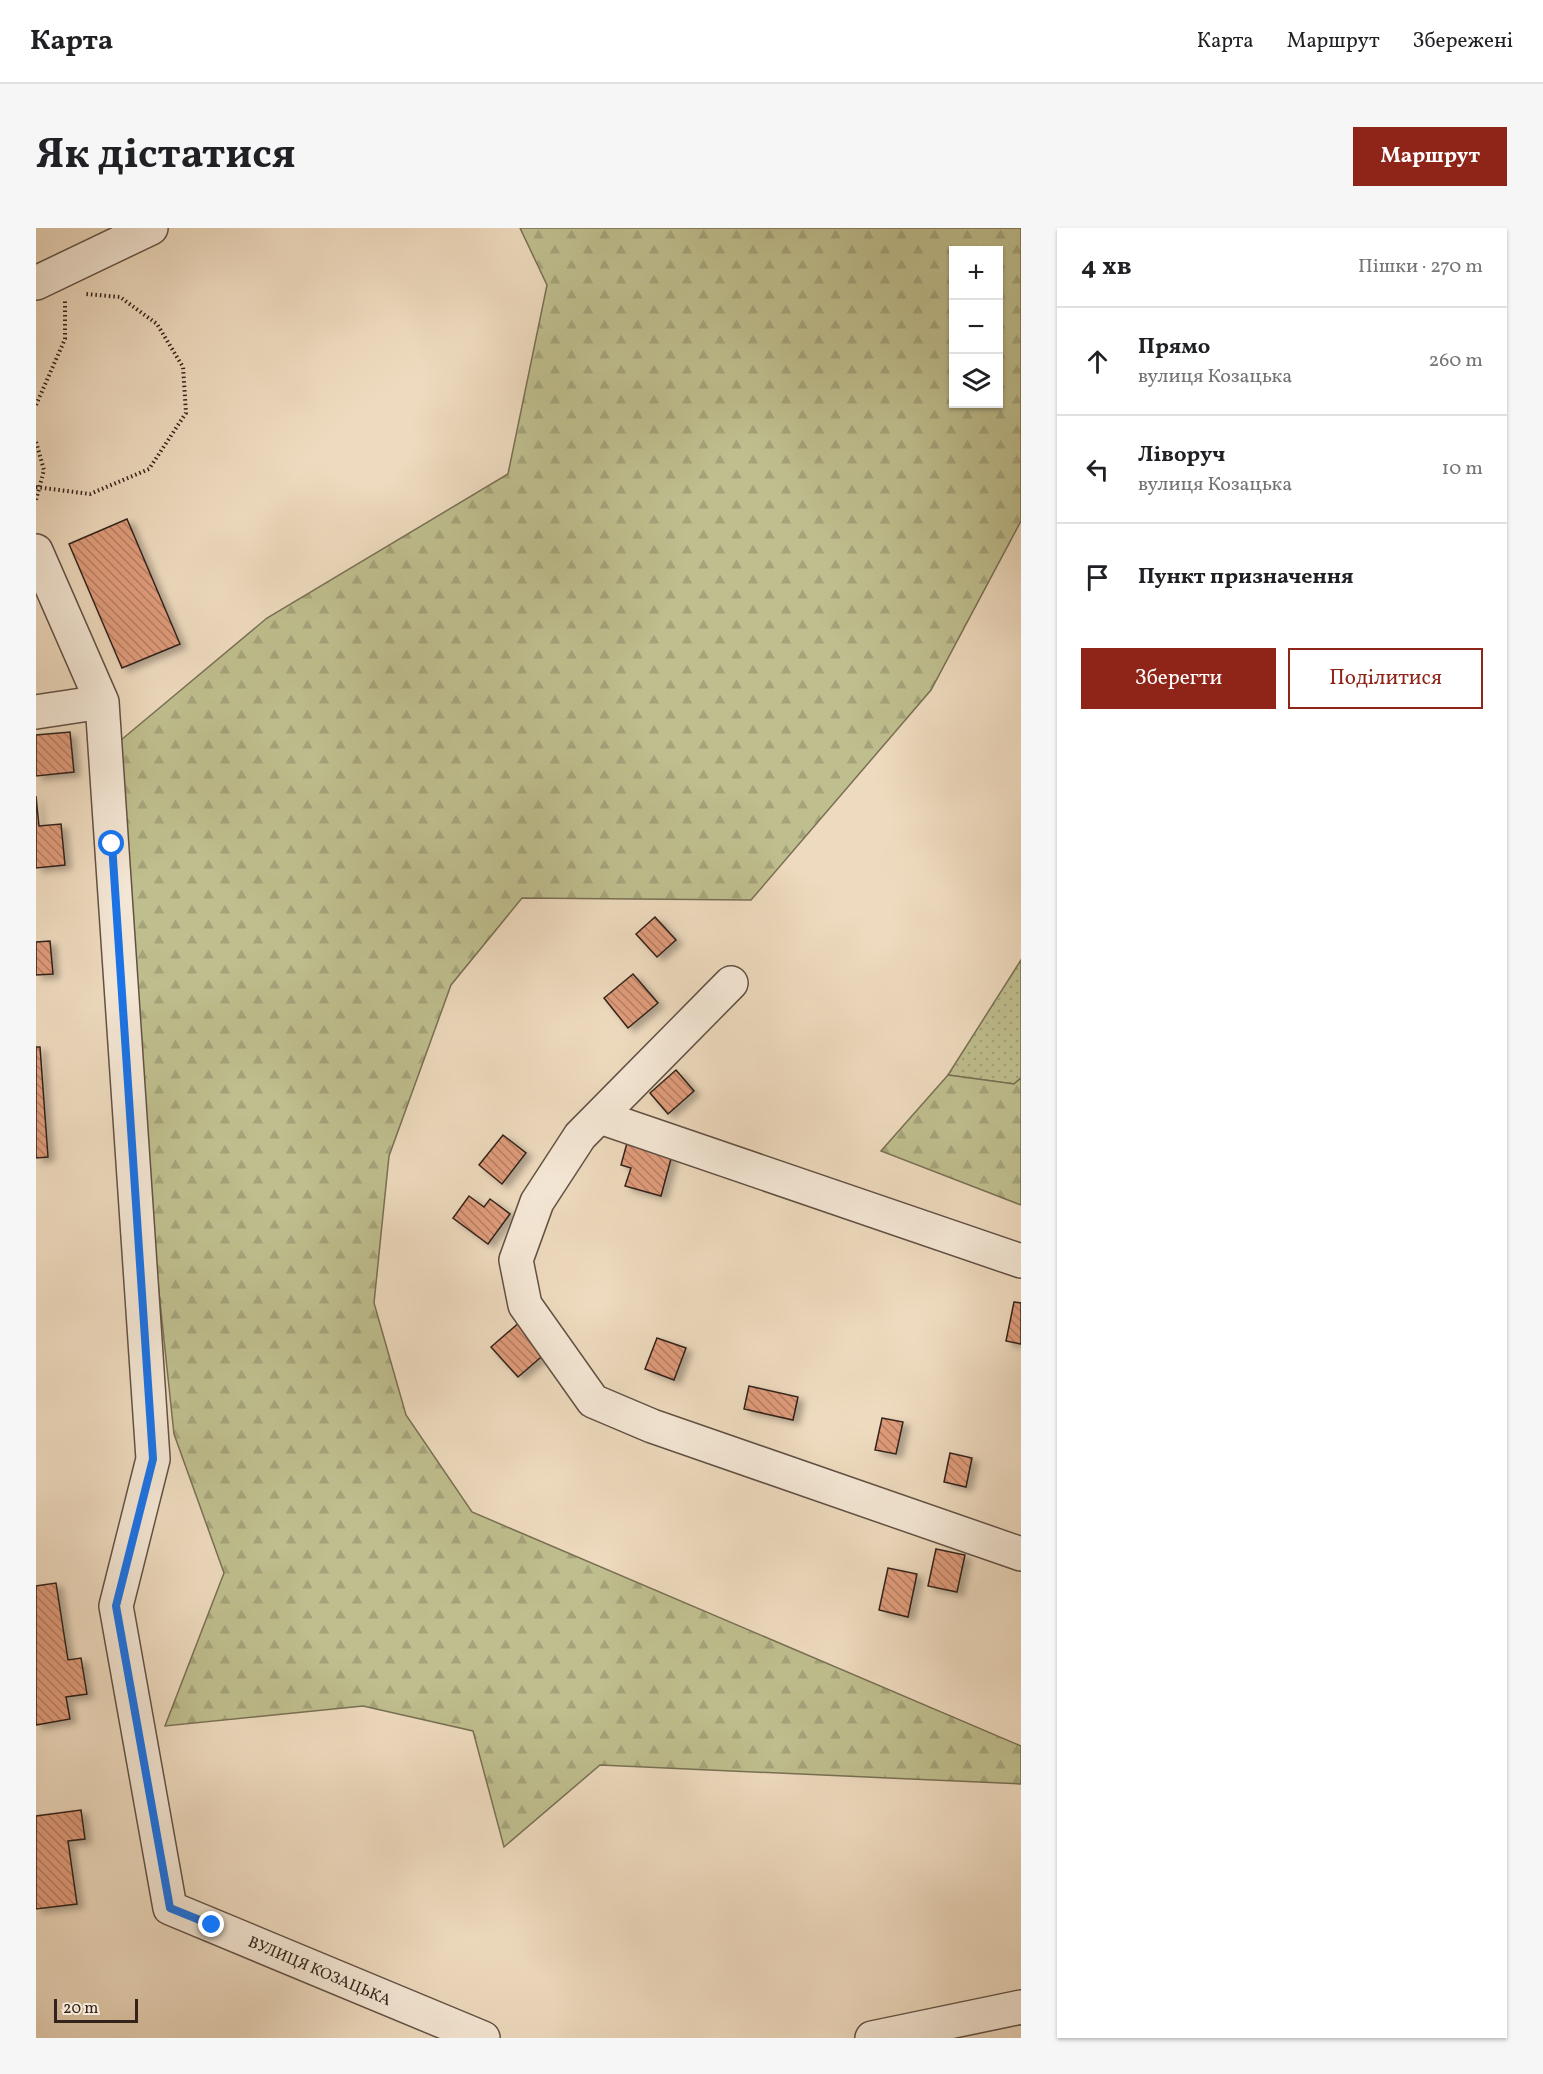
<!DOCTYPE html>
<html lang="uk">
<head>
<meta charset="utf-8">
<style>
	body { margin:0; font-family:Vollkorn,serif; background:#f6f6f6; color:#202124 }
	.controls { position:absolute; right:18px; top:18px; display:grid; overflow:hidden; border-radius:0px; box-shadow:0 2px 4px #0004 }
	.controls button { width:54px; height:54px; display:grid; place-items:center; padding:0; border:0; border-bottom:2px solid #e0e0e0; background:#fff; color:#202124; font:30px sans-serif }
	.scale { position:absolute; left:18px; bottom:15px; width:84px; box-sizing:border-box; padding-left:6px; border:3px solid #33231b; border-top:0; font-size:16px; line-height:21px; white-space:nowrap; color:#33231b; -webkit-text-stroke:4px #f4e7d5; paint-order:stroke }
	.stop { position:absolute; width:18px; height:18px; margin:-14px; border:4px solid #1a73e8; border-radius:50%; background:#fff }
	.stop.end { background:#1a73e8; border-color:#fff; box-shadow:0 2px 6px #0008 }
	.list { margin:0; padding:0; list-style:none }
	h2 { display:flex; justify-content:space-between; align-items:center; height:78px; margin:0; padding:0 24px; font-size:26px }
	h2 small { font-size:20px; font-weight:400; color:#757577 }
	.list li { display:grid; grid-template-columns:39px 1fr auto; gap:18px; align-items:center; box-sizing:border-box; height:108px; padding:0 24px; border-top:2px solid #e0e0e0 }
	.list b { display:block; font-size:22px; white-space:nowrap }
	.list p { margin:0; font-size:20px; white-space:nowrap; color:#757577 }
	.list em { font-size:20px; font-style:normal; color:#757577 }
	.actions { display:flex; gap:12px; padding:18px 24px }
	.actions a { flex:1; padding:14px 0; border:2px solid #8f2418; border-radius:0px; text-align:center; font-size:21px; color:#8f2418 }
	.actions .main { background:#8f2418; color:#fff }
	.icon { flex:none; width:33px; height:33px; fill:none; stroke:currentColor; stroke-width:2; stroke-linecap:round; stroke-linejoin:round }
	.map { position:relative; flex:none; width:985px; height:1810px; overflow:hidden; border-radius:0px }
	header { display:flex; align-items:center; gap:36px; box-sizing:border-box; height:84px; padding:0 30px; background:#fff; border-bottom:2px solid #e0e0e0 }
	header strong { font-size:28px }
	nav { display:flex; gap:33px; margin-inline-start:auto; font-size:21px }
	.intro { display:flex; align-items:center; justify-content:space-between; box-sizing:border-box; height:144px; padding:0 36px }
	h1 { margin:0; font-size:42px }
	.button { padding:15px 27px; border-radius:0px; background:#8f2418; color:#fff; font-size:21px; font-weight:700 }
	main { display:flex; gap:36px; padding:0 36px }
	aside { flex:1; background:#fff; border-radius:0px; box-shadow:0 2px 4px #0004 }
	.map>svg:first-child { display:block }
	.grass { fill:url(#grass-dots); stroke:#797054; stroke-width:1.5 }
	.forest { fill:url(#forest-firs); stroke:#797054; stroke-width:1.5; fill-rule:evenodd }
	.building { fill:url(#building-back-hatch); stroke:#33231b; stroke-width:1.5; filter:url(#shadow) }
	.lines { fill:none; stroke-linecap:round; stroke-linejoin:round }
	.minor-casing { stroke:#625144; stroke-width:36 }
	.path { stroke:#33231b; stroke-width:4; stroke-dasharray:1.5 3; stroke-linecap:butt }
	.minor { stroke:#f4e7d5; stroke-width:33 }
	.route { stroke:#1a73e8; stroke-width:8 }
	.labels { text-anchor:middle; stroke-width:4.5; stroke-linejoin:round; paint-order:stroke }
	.street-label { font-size:16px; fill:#33231b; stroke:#f4e7d5 }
</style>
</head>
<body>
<header>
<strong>Карта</strong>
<nav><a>Карта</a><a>Маршрут</a><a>Збережені</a></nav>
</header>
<div class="intro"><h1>Як дістатися</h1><a class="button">Маршрут</a></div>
<main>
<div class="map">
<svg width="985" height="1810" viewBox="0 0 985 1810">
	<defs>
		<pattern id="grass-dots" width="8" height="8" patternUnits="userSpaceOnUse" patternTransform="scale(1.5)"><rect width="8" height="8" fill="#bfbe8e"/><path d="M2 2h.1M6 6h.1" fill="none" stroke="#a5a37a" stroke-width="1.8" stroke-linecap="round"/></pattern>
		<pattern id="forest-firs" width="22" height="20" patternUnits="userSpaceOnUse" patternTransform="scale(1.5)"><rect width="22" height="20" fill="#bfbe8e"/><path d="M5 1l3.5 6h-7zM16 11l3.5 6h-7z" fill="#a5a37a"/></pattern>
		<pattern id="building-back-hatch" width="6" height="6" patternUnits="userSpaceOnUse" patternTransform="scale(1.5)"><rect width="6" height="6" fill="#df9b7a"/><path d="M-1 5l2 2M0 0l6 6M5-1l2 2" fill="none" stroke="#b57e63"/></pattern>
		<filter id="shadow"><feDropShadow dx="6" dy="4" stdDeviation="3" flood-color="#0004"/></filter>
	</defs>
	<rect width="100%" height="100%" fill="#eedabe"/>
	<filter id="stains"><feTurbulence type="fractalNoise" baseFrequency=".00333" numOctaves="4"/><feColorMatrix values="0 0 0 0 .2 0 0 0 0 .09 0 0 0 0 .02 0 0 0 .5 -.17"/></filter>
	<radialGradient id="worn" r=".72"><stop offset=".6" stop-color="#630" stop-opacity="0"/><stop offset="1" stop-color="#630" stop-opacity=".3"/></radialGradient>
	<path class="grass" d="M985 732V850L978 856 912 847Z"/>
	<path class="forest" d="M484 0H985V293L895 462 715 672 486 670 415 757 353 928 338 1075 370 1187 436 1284 985 1518V1556L564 1537 468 1619 437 1503 327 1478 129 1498 188 1345 138 1206 83 688 85 512 231 390 472 246 511 57ZM918 22H963V176H918Z
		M912 847 978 856 985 850V977L845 923Z"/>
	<path class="building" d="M91 291 144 416 86 440 33 316Z
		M34 504 38 544 0 548V507Z
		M0 568 3 598 25 596 29 637 0 640Z
		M619 689 640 712 621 729 600 706Z
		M14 713 17 746 0 747V714Z
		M597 746 622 775 592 800 568 770Z
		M0 819H4L12 929 0 930Z
		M640 842 658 863 632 886 614 865Z
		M467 907 490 925 466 956 443 937Z
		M591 915 636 927 625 968 589 958 595 940 585 937Z
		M433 968 448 979 454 971 474 986 452 1016 417 990Z
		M978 1074 985 1075V1116L970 1113Z
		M485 1093 511 1124 482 1149 455 1119Z
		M621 1110 650 1120 638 1152 609 1141Z
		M713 1158 762 1169 757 1192 708 1181Z
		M846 1190 867 1194 860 1226 839 1222Z
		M914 1225 936 1230 930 1259 908 1254Z
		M900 1321 929 1327 921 1364 892 1358Z
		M852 1340 881 1346 872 1389 843 1382Z
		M20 1355 32 1432 45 1430 51 1466 30 1469 34 1491 0 1497V1358Z
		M45 1582 49 1611 32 1613 41 1676 0 1681V1588Z"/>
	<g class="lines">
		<defs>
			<path id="minor" d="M0 55 115 0
				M0 323 66 474 117 1231 80 1378 134 1680 447 1810
				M0 484 66 474
				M695 755 544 908 501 974 480 1032 489 1077 557 1173 616 1198 985 1326
				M564 889 985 1033
				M836 1810 985 1779"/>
		</defs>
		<use href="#minor" class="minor-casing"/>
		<path class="path" d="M0 177 29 111V73
			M0 214 8 242 0 272
			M0 259 54 266 113 241 150 185 147 139 121 96 84 69 50 66"/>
		<use href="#minor" class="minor"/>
	</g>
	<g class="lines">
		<path class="route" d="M76 616 117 1231 80 1378 134 1680 176 1697"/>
	</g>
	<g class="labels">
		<g class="street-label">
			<text transform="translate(284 1742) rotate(23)" y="6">ВУЛИЦЯ КОЗАЦЬКА</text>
		</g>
	</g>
	<rect width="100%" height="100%" filter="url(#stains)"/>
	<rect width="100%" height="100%" fill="url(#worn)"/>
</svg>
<div class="controls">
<button>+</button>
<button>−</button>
<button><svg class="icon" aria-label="layers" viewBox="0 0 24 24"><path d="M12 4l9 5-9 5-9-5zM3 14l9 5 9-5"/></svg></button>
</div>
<div class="scale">20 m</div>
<div class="stop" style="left:76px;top:616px"></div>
<div class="stop end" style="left:176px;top:1697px"></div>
</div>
<aside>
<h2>4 хв<small>Пішки · 270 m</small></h2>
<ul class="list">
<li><svg class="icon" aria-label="ahead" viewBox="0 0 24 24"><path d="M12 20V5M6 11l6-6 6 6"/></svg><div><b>Прямо</b><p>вулиця Козацька</p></div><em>260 m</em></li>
<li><svg class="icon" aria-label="left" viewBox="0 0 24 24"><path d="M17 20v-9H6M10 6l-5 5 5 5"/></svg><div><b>Ліворуч</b><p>вулиця Козацька</p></div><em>10 m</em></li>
<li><svg class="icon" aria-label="arrive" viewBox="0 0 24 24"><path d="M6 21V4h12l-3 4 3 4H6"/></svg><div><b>Пункт призначення</b></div></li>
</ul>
<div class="actions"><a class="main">Зберегти</a><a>Поділитися</a></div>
</aside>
</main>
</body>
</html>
